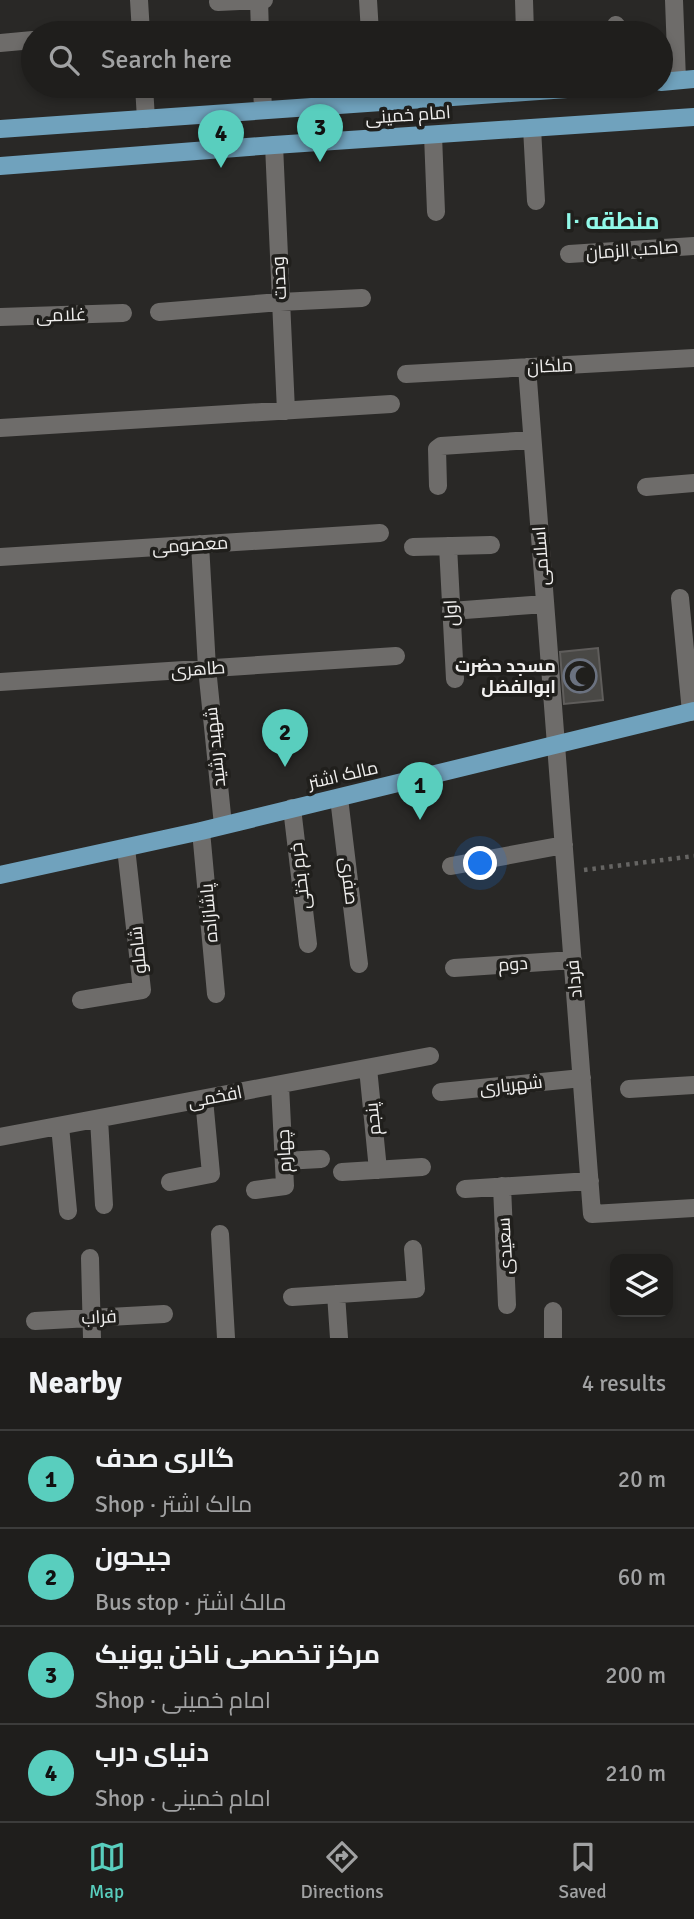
<!DOCTYPE html>
<html lang="en">
<head>
<meta charset="utf-8">
<style>
	body { margin:0; font-family:Signika,Cairo,sans-serif; background:#2c2b29; color:#f1f3f6 }
	.controls { position:absolute; right:21px; bottom:21px; display:grid; overflow:hidden; border-radius:14px; box-shadow:0 4px 10px #0003 }
	.controls button { width:63px; height:63px; display:grid; place-items:center; padding:0; border:0; border-bottom:2px solid #3c3c3b; background:#1f1e1c; color:#f1f3f6; font:35px sans-serif }
	.you { position:absolute; left:481px; top:864px; width:24px; height:24px; margin:-18px; border:5px solid #fff; border-radius:50%; background:#1a73e8; box-shadow:0 0 0 10px #1a73e833 }
	.badge { display:grid; place-items:center; width:46px; height:46px; border-radius:50%; background:#59cebe; color:#111; font-size:23px; font-weight:700 }
	.pin { position:absolute; translate:-50% -58px; filter:drop-shadow(0 2px 4px #0008) }
	.pin::after { content:''; position:absolute; top:37px; width:24px; height:21px; background:inherit; clip-path:polygon(0 0,100% 0,50% 100%) }
	.list { margin:0; padding:0; list-style:none }
	h2 { display:flex; justify-content:space-between; align-items:center; height:91px; margin:0; padding:0 28px; font-size:30px }
	h2 small { font-size:23px; font-weight:400; color:#a1a2a3 }
	.list li { display:grid; grid-template-columns:46px 1fr auto; gap:21px; align-items:center; box-sizing:border-box; height:98px; padding:0 28px; border-top:2px solid #3c3c3b }
	.list b { display:block; font-size:26px; white-space:nowrap }
	.list p { margin:0; font-size:23px; white-space:nowrap; color:#a1a2a3 }
	.list em { font-size:23px; font-style:normal; color:#a1a2a3 }
	.icon { flex:none; width:38px; height:38px; fill:none; stroke:currentColor; stroke-width:2; stroke-linecap:round; stroke-linejoin:round }
	.map { position:relative; flex:none; width:694px; height:1338px; overflow:hidden }
	.search { position:absolute; background:#1f1e1c; box-shadow:0 4px 10px #0003; left:21px; right:21px; top:21px; height:77px; display:flex; align-items:center; gap:18px; box-sizing:border-box; padding:0 24px; border-radius:38px; color:#a1a2a3; font-size:26px }
	.sheet { height:483px; background:#1f1e1c }
	nav { display:flex; justify-content:space-around; align-items:center; box-sizing:border-box; height:98px; border-top:2px solid #3c3c3b; background:#1f1e1c; font-size:19px; color:#a1a2a3 }
	nav a { display:grid; justify-items:center; gap:4px }
	nav .on { color:#59cebe }
	.map>svg:first-child { display:block }
	.building { fill:#494845; stroke:#5f5d5b; stroke-width:2 }
	.lines { fill:none; stroke-linecap:round; stroke-linejoin:round }
	.path { stroke:#666563; stroke-width:4.5; stroke-dasharray:3.5 5; stroke-linecap:butt }
	.minor { stroke:#6e6c6a; stroke-width:18 }
	.major { stroke:#70a2bd; stroke-width:18 }
	.labels { text-anchor:middle; stroke-width:7; stroke-linejoin:round; paint-order:stroke }
	.street-label { font-size:18px; fill:#f0efee; stroke:#201f1c }
	.poi-label { font-size:18px; font-weight:bold; fill:#f0efee; stroke:#201f1c; text-anchor:end }
	.district-label { font-size:24px; font-weight:bold; fill:#91f9e9; stroke:#201f1c }
</style>
</head>
<body>
<div class="map">
<svg width="694" height="1338" viewBox="0 0 694 1338">
	<rect width="100%" height="100%" fill="#292826"/>
	<path class="building" d="M598 648 603 700 564 704 560 652Z"/>
	<g class="lines">
		<path class="path" d="M584 870 694 856"/>
		<path class="minor" d="M139 0 141 33
			M259 0 260 33
			M368 0 370 33
			M524 0 525 33
			M674 0 677 80
			M218 2 264 0
			M616 25 617 33
			M131 33 180 30
			M0 43 33 40
			M144 86 146 119
			M262 86 263 110
			M373 86 374 101
			M532 128 536 201
			M433 135 436 212
			M274 145 286 411
			M569 254 694 246
			M159 312 280 302 362 298
			M0 317 123 313
			M527 367 592 1214 694 1208
			M406 374 694 358
			M0 428 391 404
			M438 486 437 449 441 446 532 440
			M646 487 694 483
			M200 544 207 668 223 825
			M448 546 455 679
			M413 547 491 545
			M0 557 380 533
			M680 598 691 712
			M451 611 545 604
			M0 682 396 656
			M339 798 359 964
			M292 808 308 944
			M201 831 216 994
			M451 866 564 845
			M454 968 573 960
			M81 1000 142 990 126 848
			M368 1068 378 1170
			M629 1089 694 1085
			M441 1092 582 1078
			M99 1119 104 1205
			M60 1126 68 1211
			M0 1137 430 1056
			M284 1161 321 1159
			M342 1172 422 1167
			M170 1182 211 1174 204 1099
			M502 1186 507 1305
			M465 1189 590 1181
			M255 1190 285 1186 280 1085
			M220 1234 226 1338
			M90 1258 92 1338
			M336 1294 339 1338
			M292 1297 416 1289 413 1249
			M553 1311V1338
			M35 1321 164 1314"/>
		<path class="major" d="M661 82 694 79
			M0 129 609 86
			M0 166 274 145 694 117
			M0 875 201 831 694 711"/>
	</g>
	<defs>
		<symbol id="mosque-ring" viewBox="-11 -11 22 22"><circle r="9.5" fill="#201f1c" stroke="#6b7280" stroke-width="1.5"/><path d="M3.5-4.9A6 6 0 1 0 3.5 4.9A5 5 0 1 1 3.5-4.9Z" fill="#6b7280"/></symbol>
	</defs>
	<g fill-rule="evenodd">
		<use href="#mosque-ring" x="561" y="657" width="38" height="38"/>
	</g>
	<g class="labels">
		<g class="street-label">
			<text transform="translate(408 115) rotate(-4)" y="6">امام خمینی</text>
			<text transform="translate(632 250) rotate(-4)" y="6">صاحب الزمان</text>
			<text transform="translate(279 278) rotate(-93)" y="6">وحدت</text>
			<text transform="translate(61 315) rotate(-2)" y="6">غلامی</text>
			<text transform="translate(550 366) rotate(-3)" y="6">ملکان</text>
			<text transform="translate(190 545) rotate(-4)" y="6">معصومی</text>
			<text transform="translate(541 556) rotate(-94)" y="6">اسلامی</text>
			<text transform="translate(451 613) rotate(-93)" y="6">اول</text>
			<text transform="translate(198 669) rotate(-4)" y="6">طاهری</text>
			<text transform="translate(215 747) rotate(-96)" y="6">شهید رشید</text>
			<text transform="translate(343 775) rotate(-13)" y="6">مالک اشتر</text>
			<text transform="translate(300 876) rotate(-97)" y="6">خرم بختی</text>
			<text transform="translate(349 881) rotate(83)" y="6">صفری</text>
			<text transform="translate(209 913) rotate(-95)" y="6">پاشازاده</text>
			<text transform="translate(138 950) rotate(-96)" y="6">شاملو</text>
			<text transform="translate(513 964) rotate(-4)" y="6">دوم</text>
			<text transform="translate(574 979) rotate(-95)" y="6">فرداد</text>
			<text transform="translate(511 1085) rotate(-6)" y="6">شهریاری</text>
			<text transform="translate(215 1097) rotate(-11)" y="6">افخمی</text>
			<text transform="translate(373 1119) rotate(-96)" y="6">پنجم</text>
			<text transform="translate(284 1151) rotate(-93)" y="6">چهارم</text>
			<text transform="translate(505 1246) rotate(-93)" y="6">سعیدی</text>
			<text transform="translate(99 1317) rotate(-3)" y="6">فراب</text>
		</g>
		<g class="poi-label">
			<text x="556" y="672">مسجد حضرت<tspan x="556" dy="21">ابوالفضل</tspan></text>
		</g>
		<g class="district-label">
			<text x="612" y="229">منطقه ۱۰</text>
		</g>
	</g>
</svg>
<div class="controls">
<button><svg class="icon" aria-label="layers" viewBox="0 0 24 24"><path d="M12 4l9 5-9 5-9-5zM3 14l9 5 9-5"/></svg></button>
</div>
<div class="you"></div>
<div class="pin badge" style="left:420px;top:820px">1</div>
<div class="pin badge" style="left:285px;top:767px">2</div>
<div class="pin badge" style="left:320px;top:162px">3</div>
<div class="pin badge" style="left:221px;top:168px">4</div>
<div class="search"><svg class="icon" aria-label="search" viewBox="0 0 24 24"><circle cx="10" cy="10" r="6"/><path d="M15 15l6 6"/></svg>Search here</div>
</div>
<section class="sheet">
<h2>Nearby<small>4 results</small></h2>
<ul class="list">
<li><span class="badge">1</span><div><b>گالری صدف</b><p>Shop · مالک اشتر</p></div><em>20 m</em></li>
<li><span class="badge">2</span><div><b>جیحون</b><p>Bus stop · مالک اشتر</p></div><em>60 m</em></li>
<li><span class="badge">3</span><div><b>مرکز تخصصی ناخن یونیک</b><p>Shop · امام خمینی</p></div><em>200 m</em></li>
<li><span class="badge">4</span><div><b>دنیای درب</b><p>Shop · امام خمینی</p></div><em>210 m</em></li>
</ul>
</section>
<nav>
<a class="on"><svg class="icon" aria-label="map" viewBox="0 0 24 24"><path d="M3 6l6-2 6 2 6-2v14l-6 2-6-2-6 2zM9 4v14M15 6v14"/></svg>Map</a>
<a><svg class="icon" aria-label="directions" viewBox="0 0 24 24"><path d="M12 3l9 9-9 9-9-9zM9 14v-3h6M13 9l2 2-2 2"/></svg>Directions</a>
<a><svg class="icon" aria-label="saved" viewBox="0 0 24 24"><path d="M7 4h10v16l-5-4-5 4z"/></svg>Saved</a>
</nav>
</body>
</html>
